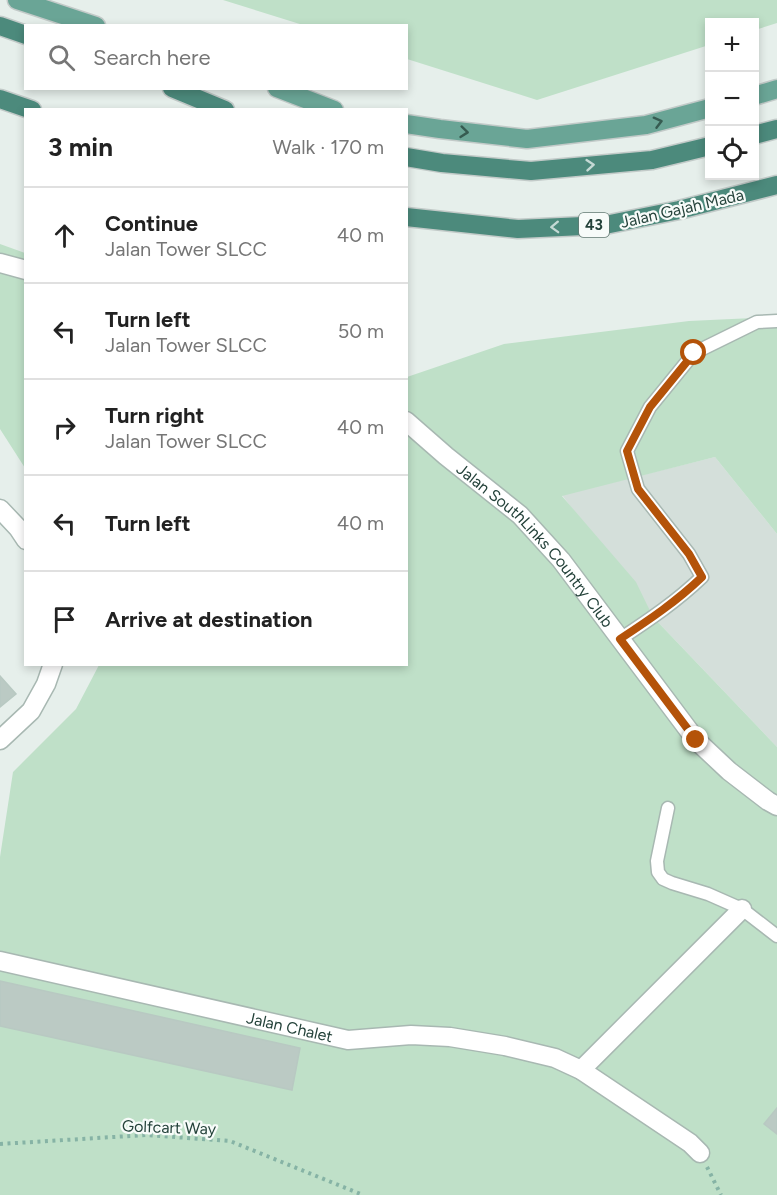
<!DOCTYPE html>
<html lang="en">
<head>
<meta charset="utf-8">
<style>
	body { margin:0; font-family:Figtree,sans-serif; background:#f2f2f2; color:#222 }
	.controls { position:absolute; right:18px; top:18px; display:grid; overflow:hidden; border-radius:0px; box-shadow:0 3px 9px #0003 }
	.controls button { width:54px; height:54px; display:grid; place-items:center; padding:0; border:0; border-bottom:2px solid #e0e0e0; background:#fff; color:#222; font:30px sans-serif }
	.stop { position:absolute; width:18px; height:18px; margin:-14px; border:4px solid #b45309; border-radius:50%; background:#fff }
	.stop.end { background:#b45309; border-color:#fff; box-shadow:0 2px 6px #0008 }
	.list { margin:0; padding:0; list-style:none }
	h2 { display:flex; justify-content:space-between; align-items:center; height:78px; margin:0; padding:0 24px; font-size:26px }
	h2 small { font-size:20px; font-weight:400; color:#767676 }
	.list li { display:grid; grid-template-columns:39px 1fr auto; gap:18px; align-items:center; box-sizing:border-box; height:96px; padding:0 24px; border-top:2px solid #e0e0e0 }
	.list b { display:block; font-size:22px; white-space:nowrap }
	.list p { margin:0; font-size:20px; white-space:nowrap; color:#767676 }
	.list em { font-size:20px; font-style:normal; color:#767676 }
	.icon { flex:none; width:33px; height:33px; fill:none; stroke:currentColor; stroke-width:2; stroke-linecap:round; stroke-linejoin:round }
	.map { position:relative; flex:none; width:777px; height:1195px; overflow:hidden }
	.search { position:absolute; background:#fff; box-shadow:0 3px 9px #0003; left:24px; top:24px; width:384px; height:66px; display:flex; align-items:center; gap:15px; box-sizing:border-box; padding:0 21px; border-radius:0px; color:#767676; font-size:22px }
	.panel { position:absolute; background:#fff; box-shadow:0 3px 9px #0003; left:24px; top:108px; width:384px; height:558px; border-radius:0px }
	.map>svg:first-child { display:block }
	.built { fill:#d4dfda }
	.green { fill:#bfe0c8 }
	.building { fill:#bbcac4; stroke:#b8c9c2; stroke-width:1.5 }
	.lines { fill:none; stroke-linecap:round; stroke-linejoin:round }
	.service-casing { stroke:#a8b8b2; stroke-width:15 }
	.minor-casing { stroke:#a8b8b2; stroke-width:21 }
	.primary-casing { stroke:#c2cac8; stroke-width:21 }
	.trunk-casing { stroke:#c2cac8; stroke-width:21 }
	.path { stroke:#86b3a5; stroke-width:4; stroke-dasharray:3 4.5; stroke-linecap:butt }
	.service { stroke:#fff; stroke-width:12 }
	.minor { stroke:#fff; stroke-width:18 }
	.primary { stroke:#6aa596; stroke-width:18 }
	.trunk { stroke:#4c8a7c; stroke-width:18 }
	.oneway { stroke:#365b51 }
	.oneway2 { stroke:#c4d9d4 }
	.route { stroke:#b45309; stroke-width:8 }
	.labels { text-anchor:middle; stroke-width:4.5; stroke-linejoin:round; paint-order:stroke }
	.shield { fill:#f7fbf9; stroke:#637a73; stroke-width:1.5 }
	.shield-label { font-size:15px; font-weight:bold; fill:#24423a }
	.street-label { font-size:16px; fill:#24423a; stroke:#f7fbf9 }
</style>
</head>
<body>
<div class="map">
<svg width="777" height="1195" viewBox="0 0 777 1195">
	<rect width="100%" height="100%" fill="#e6efeb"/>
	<path class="built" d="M715 457 777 534V747L653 617 562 495Z"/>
	<path class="green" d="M223 0H777V23L755 30 754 22H710L709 45 537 100 407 59 406 26 303 25Z
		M0 244 25 253V468L0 429Z
		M777 317V534L715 457 562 496 636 582 653 617 777 747V1195H0V857L13 772 76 709 99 665 406 664 407 377 504 344 689 321Z"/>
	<path class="building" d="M0 676 16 694 0 707Z
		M0 981 300 1048 292 1090 0 1026Z
		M777 1108V1134L764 1124Z"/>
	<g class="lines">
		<defs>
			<path id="service" d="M620 639C649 620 677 601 702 577L689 554 638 489 627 451 650 407 694 353 757 322 777 321
				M668 808 657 861 658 872 663 879 672 883 708 894 742 909 777 936"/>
			<g id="minor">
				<path d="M0 263 26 270"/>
				<path id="s1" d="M406 421 446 456 520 515 561 560 696 740 729 771 768 801 777 806"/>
				<path d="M0 509 18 528 26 540"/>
				<path d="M0 740 31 711 46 684 53 664"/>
				<path id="s2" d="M0 961 348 1040 411 1035 450 1037 505 1046 555 1058 581 1070 690 1143 700 1153"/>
				<path d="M581 1070 742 909"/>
			</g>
			<path id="primary" d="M17 0 96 26
				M277 88 334 110
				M754 96 777 89
				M406 124 440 129 527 139 646 125 710 108"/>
			<path id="trunk" d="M0 26 26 35
				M172 88 225 110
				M0 99 32 110
				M754 135 777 129
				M406 157 442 163 531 171 652 160 710 146
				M406 217 518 229 605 225 679 210 777 185"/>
		</defs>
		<use href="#service" class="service-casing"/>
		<use href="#minor" class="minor-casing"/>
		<use href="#primary" class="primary-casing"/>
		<use href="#trunk" class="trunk-casing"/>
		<path class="path" d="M0 1144 146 1135 230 1141 363 1195
			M707 1167 721 1195"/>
		<use href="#service" class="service"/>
		<use href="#minor" class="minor"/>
		<use href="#primary" class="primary"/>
		<use href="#trunk" class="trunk"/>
	</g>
	<defs><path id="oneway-chevron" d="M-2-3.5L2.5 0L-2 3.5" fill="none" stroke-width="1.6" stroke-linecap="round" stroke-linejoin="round" transform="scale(1.5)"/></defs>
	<g class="oneway">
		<use href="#oneway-chevron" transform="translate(658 122) rotate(-15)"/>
		<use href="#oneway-chevron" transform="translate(464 132) rotate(6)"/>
	</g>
	<g class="oneway2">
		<use href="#oneway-chevron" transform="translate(590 165) rotate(-5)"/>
		<use href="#oneway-chevron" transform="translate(555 227) rotate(178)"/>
	</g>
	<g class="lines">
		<path class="route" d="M694 353 650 407 627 451 638 489 689 554 702 577C677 601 649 620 620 639L696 740"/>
	</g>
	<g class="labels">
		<rect class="shield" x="579" y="213" width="30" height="24" rx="4.5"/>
		<g class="shield-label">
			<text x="594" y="230">43</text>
		</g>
		<g class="street-label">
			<text transform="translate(682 208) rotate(-13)" y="6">Jalan Gajah Mada</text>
			<text dy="6" stroke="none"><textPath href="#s1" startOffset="180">Jalan SouthLinks Country Club</textPath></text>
			<text dy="6" stroke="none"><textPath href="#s2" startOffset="297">Jalan Chalet</textPath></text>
			<text transform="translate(169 1127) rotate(2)" y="6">Golfcart Way</text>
		</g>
	</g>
</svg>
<div class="controls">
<button>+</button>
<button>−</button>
<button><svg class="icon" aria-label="locate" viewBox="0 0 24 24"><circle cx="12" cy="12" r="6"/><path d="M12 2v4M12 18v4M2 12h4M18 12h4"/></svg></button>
</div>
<div class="stop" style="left:694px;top:353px"></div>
<div class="stop end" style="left:696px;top:740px"></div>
<div class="search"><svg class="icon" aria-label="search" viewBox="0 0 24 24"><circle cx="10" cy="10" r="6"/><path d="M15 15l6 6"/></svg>Search here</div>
<section class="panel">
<h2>3 min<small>Walk · 170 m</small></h2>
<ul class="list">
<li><svg class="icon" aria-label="ahead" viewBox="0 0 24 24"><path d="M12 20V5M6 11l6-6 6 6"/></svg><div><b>Continue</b><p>Jalan Tower SLCC</p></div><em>40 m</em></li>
<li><svg class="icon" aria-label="left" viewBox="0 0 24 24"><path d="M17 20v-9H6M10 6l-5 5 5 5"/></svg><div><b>Turn left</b><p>Jalan Tower SLCC</p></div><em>50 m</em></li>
<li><svg class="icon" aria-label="right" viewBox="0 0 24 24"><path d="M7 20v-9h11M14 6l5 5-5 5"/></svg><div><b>Turn right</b><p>Jalan Tower SLCC</p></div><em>40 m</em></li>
<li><svg class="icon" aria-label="left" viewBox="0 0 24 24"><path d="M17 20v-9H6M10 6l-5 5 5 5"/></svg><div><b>Turn left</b></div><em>40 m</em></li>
<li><svg class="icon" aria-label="arrive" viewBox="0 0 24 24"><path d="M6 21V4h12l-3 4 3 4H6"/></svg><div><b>Arrive at destination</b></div></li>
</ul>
</section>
</div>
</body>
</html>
